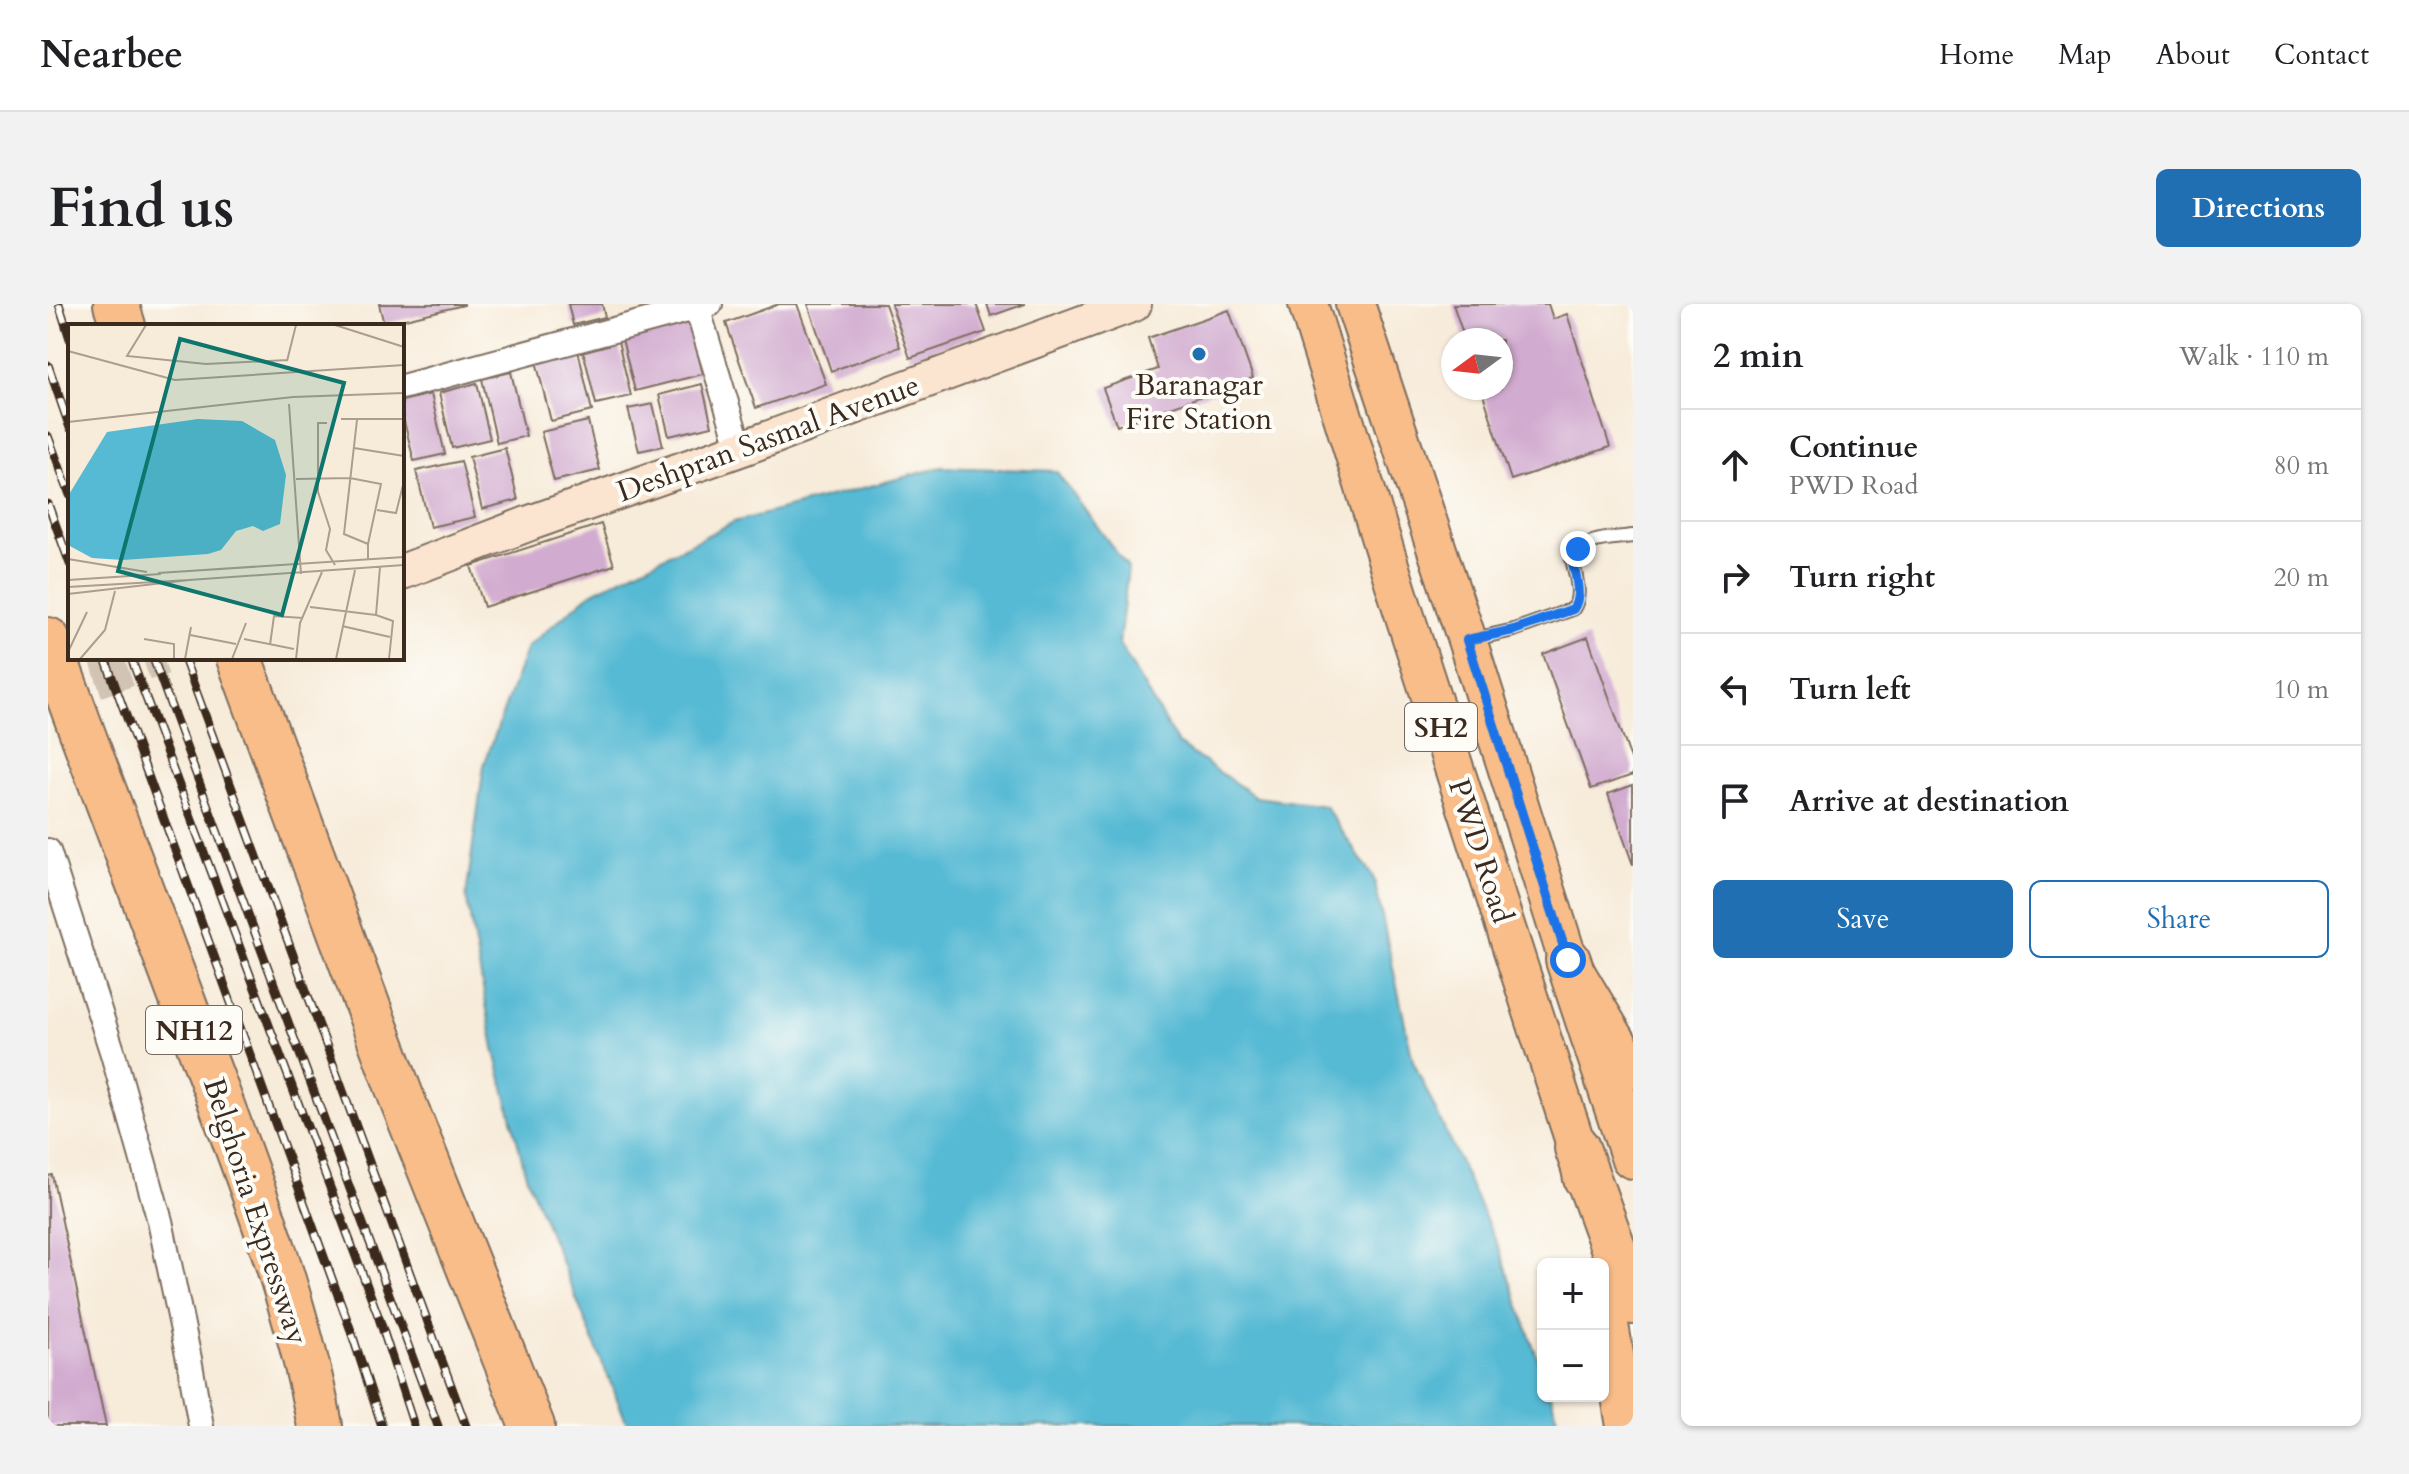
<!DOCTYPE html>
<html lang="en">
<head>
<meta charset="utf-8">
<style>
	body { margin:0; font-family:Cardo,serif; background:#f2f2f2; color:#202124 }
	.controls { position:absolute; right:24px; bottom:24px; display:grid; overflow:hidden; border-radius:12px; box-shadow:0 2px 6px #0004 }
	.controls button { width:72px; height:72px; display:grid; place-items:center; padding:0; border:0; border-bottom:2px solid #e0e0e0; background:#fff; color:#202124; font:40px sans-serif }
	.compass { position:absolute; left:1393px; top:24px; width:72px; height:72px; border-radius:50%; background:#fff; box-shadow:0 2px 6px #0004; rotate:255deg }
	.stop { position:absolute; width:24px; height:24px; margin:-18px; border:6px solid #1a73e8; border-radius:50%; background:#fff }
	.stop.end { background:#1a73e8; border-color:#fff; box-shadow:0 2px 8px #0008 }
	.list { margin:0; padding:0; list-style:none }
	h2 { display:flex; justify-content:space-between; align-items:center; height:104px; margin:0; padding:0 32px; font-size:34px }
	h2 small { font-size:26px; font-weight:400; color:#757577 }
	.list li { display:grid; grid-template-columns:52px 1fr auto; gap:24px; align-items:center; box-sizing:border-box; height:112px; padding:0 32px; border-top:2px solid #e0e0e0 }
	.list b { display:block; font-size:30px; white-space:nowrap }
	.list p { margin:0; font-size:26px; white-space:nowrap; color:#757577 }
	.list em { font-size:26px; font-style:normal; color:#757577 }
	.actions { display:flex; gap:16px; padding:24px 32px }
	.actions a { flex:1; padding:18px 0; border:2px solid #1f6fb2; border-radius:12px; text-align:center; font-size:28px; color:#1f6fb2 }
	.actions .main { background:#1f6fb2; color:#fff }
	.icon { flex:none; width:44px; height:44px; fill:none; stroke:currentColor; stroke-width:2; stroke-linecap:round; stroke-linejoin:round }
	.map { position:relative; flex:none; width:1585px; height:1122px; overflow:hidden; border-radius:12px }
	header { display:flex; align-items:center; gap:48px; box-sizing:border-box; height:112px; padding:0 40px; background:#fff; border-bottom:2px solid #e0e0e0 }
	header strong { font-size:38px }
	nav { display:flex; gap:44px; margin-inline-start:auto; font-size:28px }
	.intro { display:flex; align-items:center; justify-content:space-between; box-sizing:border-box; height:192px; padding:0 48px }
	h1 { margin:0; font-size:56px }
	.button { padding:20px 36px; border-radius:12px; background:#1f6fb2; color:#fff; font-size:28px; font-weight:700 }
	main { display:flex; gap:48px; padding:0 48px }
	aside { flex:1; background:#fff; border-radius:12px; box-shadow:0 2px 6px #0004 }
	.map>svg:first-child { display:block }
	.water { fill:#56bad4; stroke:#487279; stroke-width:2 }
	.building { fill:#d2acd0 }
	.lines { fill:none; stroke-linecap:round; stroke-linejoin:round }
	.secondary-tunnel { stroke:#d1c4b4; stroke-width:34; stroke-dasharray:34 17; stroke-linecap:butt }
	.lane-casing { stroke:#7d6e5f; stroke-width:16 }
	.street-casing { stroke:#7d6e5f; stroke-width:28 }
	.secondary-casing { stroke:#7d6e5f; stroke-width:38 }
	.primary-casing { stroke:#7d6e5f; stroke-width:42 }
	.highway-casing { stroke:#7d6e5f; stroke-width:48 }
	.lane { stroke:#fff; stroke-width:12 }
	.street { stroke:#fff; stroke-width:24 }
	.secondary { stroke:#fce5d0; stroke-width:34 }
	.primary { stroke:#f8bd89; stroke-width:38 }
	.highway { stroke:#f8bd89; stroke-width:44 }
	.rail-casing { stroke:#3b2a1e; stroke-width:9 }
	.rail { stroke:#fdfcf7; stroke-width:6; stroke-dasharray:18; stroke-linecap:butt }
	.route { stroke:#1a73e8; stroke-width:10 }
	.poi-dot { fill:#1f6fb2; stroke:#fdfcf7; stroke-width:3 }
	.labels { text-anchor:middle; stroke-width:8; stroke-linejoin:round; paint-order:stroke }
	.shield { fill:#fdfcf7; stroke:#75695f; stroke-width:2 }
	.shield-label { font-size:28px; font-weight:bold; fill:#3b2a1e }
	.poi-label { font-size:30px; fill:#3b2a1e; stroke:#fdfcf7 }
	.street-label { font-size:30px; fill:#3b2a1e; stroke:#fdfcf7 }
	.inset-road { fill:none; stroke:#ac9e8e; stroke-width:2 }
	.view { fill:#0f766e; fill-opacity:0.15; stroke:#0f766e; stroke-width:4 }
	.inset-edge { fill:none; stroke:#3b2a1e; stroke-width:4 }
</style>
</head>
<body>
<header>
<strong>Nearbee</strong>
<nav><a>Home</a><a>Map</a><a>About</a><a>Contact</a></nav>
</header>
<div class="intro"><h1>Find us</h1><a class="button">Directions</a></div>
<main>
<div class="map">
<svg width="1585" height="1122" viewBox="0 0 1585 1122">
	<rect width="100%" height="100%" fill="#fdfcf7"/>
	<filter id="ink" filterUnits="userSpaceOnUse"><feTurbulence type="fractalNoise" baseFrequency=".0125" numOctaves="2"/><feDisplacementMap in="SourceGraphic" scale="16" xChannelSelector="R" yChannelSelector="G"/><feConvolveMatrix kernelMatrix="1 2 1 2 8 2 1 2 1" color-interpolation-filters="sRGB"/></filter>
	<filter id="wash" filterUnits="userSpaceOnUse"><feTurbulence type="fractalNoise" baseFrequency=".006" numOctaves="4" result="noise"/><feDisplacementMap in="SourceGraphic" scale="32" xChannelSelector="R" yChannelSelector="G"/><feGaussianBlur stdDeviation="1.8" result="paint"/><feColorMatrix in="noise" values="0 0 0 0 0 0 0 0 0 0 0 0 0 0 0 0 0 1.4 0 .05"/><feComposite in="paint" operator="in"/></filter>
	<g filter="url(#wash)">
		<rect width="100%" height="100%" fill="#f7ebd9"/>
		<path class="water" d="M894 163 1008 167 1080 264 1071 340 1130 440 1208 493 1277 502 1326 575 1365 757 1452 946 1495 1070V1092H1503L1511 1122H580L478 871 446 744 418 592 436 461 479 343 543 289 686 218Z"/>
		<g id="blocks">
			<path class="building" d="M331 0H416V1L336 20Z
				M520 0H554L557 13 525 21Z
				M731 0H749L778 80 708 104 678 19Z
				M760 0H837L852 43 783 67Z
				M843 0H928L938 28 862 54Z
				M939 0H977L943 12Z
				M1405 0H1500L1505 15 1519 10 1562 143 1463 176 1433 84H1453V36H1417Z
				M1181 6 1205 74 1069 122 1055 84 1110 65 1100 34Z
				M641 15 655 70 587 87 573 31Z
				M569 33 583 92 548 100 534 42Z
				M530 46 544 107 503 117 488 57Z
				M463 68 478 132 449 139 434 75Z
				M429 79 442 135 404 144 391 89Z
				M654 80 664 122 621 132 611 91Z
				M383 90 397 150 366 157 354 109V97Z
				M605 100 615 142 591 147 580 105Z
				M540 117 552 166 506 177 493 128Z
				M457 144 470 196 434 205 421 153Z
				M413 157 427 213 382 223 368 167Z
				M553 220 566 261 436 303 423 262Z
				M1540 333 1585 461V471L1543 485 1495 350Z
				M1585 481V561L1560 490Z
				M4 871 58 1122H0V872Z"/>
		</g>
	</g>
	<g filter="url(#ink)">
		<use href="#blocks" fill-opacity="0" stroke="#7d6e5f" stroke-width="2"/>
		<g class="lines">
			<path class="secondary-tunnel" d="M0 393 115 354"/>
			<defs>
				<path id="lane" d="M1422 336 1466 326 1525 305C1535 291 1527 271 1524 254 1537 233 1562 235 1585 232"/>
				<path id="street" d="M648 0 692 145
					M354 83 662 0
					M0 547 65 750 112 917 141 1055 153 1122"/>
				<path id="secondary" d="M354 268 482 219 692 145 1086 0"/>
				<path id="primary" d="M1260 0 1354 303 1529 844 1535 875
					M1307 0 1419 336 1520 656 1585 765
					M1555 985 1578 1122"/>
				<path id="highway" d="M68 0 75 22
					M0 336C50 473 102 609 153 746 199 869 248 993 272 1122
					M191 354 354 795 484 1122
					M1520 656 1585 852
					M1529 844 1585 998"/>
			</defs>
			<use href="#lane" class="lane-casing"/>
			<use href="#street" class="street-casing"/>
			<use href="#secondary" class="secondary-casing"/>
			<use href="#primary" class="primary-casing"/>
			<use href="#highway" class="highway-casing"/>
			<use href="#lane" class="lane"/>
			<use href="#street" class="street"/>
			<use href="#secondary" class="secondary"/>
			<use href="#primary" class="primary"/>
			<use href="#highway" class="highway"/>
			<defs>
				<path id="rail" d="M11 0 22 35
					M0 61 22 124
					M0 132 22 191
					M0 200 22 260
					M57 354 302 1024 334 1122
					M83 354 331 1014 366 1122
					M105 354 390 1122
					M136 354 418 1122"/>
			</defs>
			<use href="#rail" class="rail-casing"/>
			<use href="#rail" class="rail"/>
		</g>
	</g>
	<g class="lines" filter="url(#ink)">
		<path class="route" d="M1520 656 1419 336 1466 326 1525 305C1535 291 1527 271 1524 254L1530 245"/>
	</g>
	<circle class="poi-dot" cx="1151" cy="50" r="8"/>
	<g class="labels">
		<g class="shield">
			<rect x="1357" y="399" width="72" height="48" rx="6"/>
			<rect x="98" y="702" width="96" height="48" rx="6"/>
		</g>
		<g class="shield-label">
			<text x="1393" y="433">SH2</text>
			<text x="146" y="736">NH12</text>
		</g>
		<g class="poi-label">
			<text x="1151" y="91">Baranagar<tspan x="1151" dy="34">Fire Station</tspan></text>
		</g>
		<g class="street-label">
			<text transform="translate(720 134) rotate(-20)" y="10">Deshpran Sasmal Avenue</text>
			<text transform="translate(1433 547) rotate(72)" y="10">PWD Road</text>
			<text transform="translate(208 907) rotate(72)" y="10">Belghoria Expressway</text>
		</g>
	</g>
	<g transform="translate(20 20)">
		<rect width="336" height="336" fill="#f7ebd9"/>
		<path d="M130 95 174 97 207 116 218 151 212 200 195 207 185 202 168 207 153 226 140 230 55 236 24 234 0 221V172L39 108Z" fill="#56bad4"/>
		<path class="inset-road" d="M78 1 59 32 138 40 219 36M267 1 336 23M0 27 107 56 336 41M219 37 228 1M221 80 233 250M273 95H336M289 96 276 210 300 220V236M0 98 225 73 336 69M259 99H250V168L262 205 258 226 267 241M286 124 336 132M228 155 282 154 313 160 300 220M309 186 328 189 336 157M0 235 79 248M312 243 308 291 325 297 321 335M90 249 336 233M0 256 93 250M0 263 121 256M0 270 121 256 336 241M242 283 308 291M274 302 322 313M122 311 168 320M76 315 106 320V335M176 315 226 325M202 321 206 292 235 294M0 328 19 288M12 335 37 306 47 267M117 335 123 303M164 335 178 299M228 335 232 299 254 248M268 335 287 246"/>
		<path class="view" d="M112 15 276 59 214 291 50 247Z"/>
		<rect width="336" height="336" class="inset-edge"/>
	</g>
</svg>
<div class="controls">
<button>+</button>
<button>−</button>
</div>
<svg class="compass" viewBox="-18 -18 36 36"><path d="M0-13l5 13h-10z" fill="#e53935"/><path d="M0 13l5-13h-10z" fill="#757577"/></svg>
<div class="stop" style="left:1520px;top:656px"></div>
<div class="stop end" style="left:1530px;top:245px"></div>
</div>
<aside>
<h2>2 min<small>Walk · 110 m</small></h2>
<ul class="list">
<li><svg class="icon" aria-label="ahead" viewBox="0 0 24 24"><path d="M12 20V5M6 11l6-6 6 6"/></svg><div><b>Continue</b><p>PWD Road</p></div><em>80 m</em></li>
<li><svg class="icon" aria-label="right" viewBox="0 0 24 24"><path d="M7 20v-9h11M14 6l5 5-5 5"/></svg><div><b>Turn right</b></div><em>20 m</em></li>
<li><svg class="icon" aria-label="left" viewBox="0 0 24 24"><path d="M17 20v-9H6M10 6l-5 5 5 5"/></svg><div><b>Turn left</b></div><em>10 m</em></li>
<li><svg class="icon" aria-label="arrive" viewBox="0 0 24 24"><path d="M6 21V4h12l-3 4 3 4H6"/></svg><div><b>Arrive at destination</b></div></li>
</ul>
<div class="actions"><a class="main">Save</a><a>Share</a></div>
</aside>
</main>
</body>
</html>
